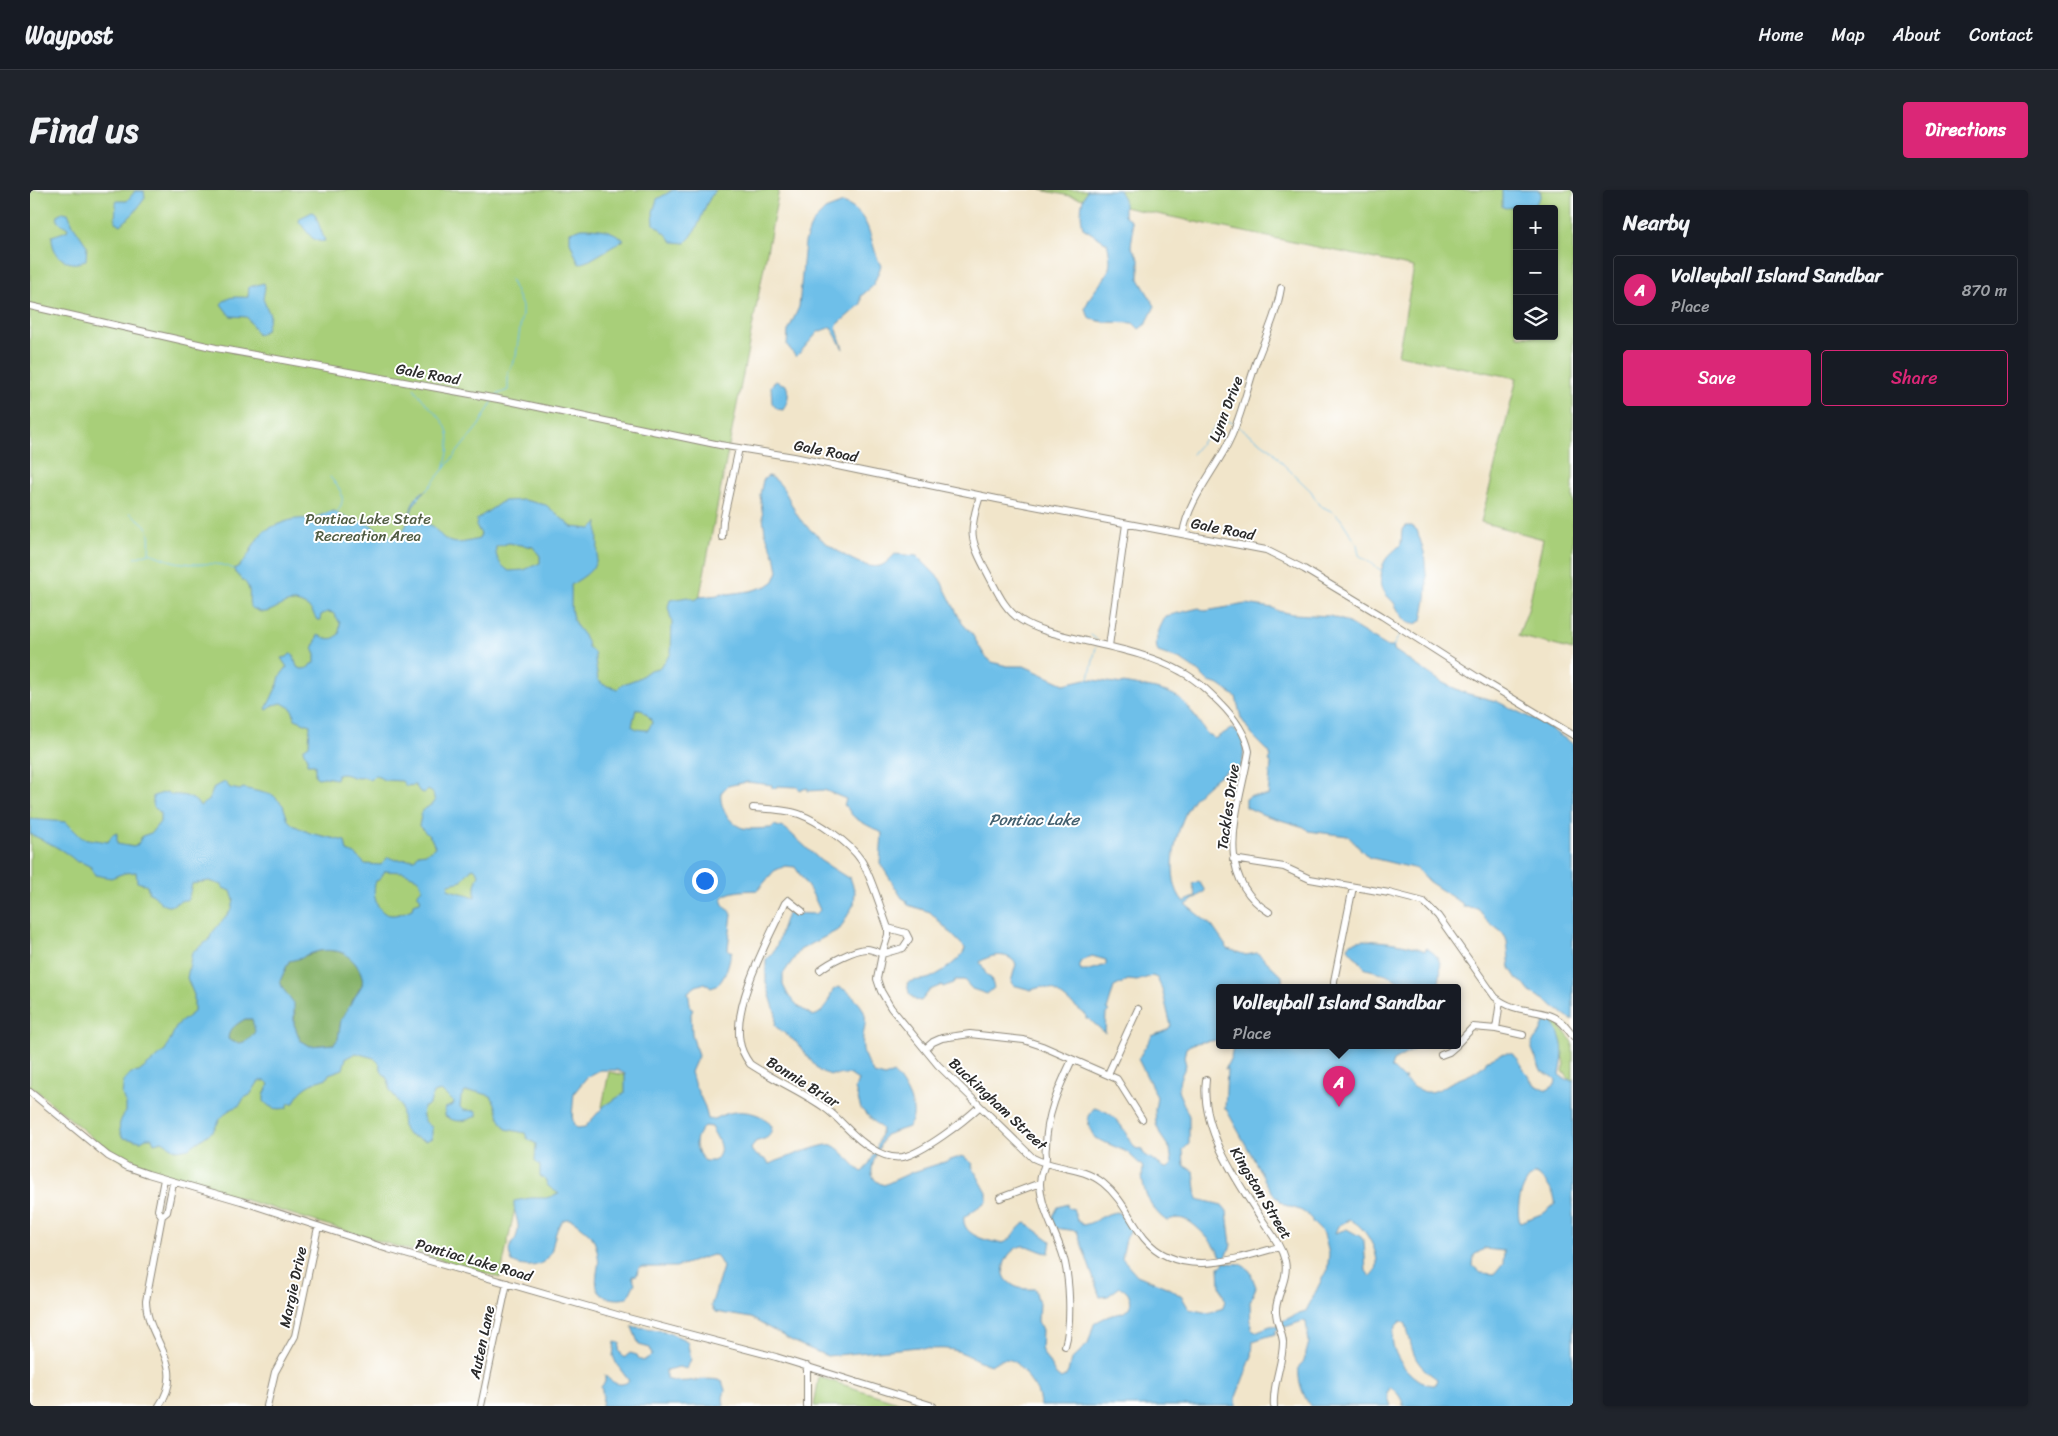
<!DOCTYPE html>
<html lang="en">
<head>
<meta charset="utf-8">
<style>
	body { margin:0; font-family:Sriracha,sans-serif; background:#20242c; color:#f1f3f6 }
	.controls { position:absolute; right:15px; top:15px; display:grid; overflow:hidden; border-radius:5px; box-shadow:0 1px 4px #0004 }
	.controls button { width:45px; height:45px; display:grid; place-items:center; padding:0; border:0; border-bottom:1px solid #363941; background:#171b24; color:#f1f3f6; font:25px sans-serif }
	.you { position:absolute; left:674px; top:690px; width:18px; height:18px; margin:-12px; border:4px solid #fff; border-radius:50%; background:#1a73e8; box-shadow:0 0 0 8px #1a73e833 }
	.badge { display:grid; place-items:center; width:32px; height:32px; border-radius:50%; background:#db2777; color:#fff; font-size:16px; font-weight:700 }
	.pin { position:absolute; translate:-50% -41px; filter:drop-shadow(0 1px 2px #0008) }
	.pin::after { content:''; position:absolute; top:26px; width:18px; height:15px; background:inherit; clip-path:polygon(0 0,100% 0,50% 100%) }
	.popup { position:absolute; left:1186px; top:794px; width:245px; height:65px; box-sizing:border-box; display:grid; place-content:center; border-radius:5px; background:#171b24; filter:drop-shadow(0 1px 4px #0005); font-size:16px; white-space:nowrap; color:#9ea1a6 }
	.popup b { font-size:19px; color:#f1f3f6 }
	.popup::after { content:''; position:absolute; left:50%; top:100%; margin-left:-10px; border:10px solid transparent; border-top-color:#171b24 }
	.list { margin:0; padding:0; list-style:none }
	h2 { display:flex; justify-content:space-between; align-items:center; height:65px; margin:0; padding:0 20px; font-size:21px }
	h2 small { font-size:16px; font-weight:400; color:#9ea1a6 }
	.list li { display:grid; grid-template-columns:32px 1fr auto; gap:15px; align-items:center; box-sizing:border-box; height:70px; margin:0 10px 10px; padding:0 10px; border:1px solid #363941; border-radius:5px }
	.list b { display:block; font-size:19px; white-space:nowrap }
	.list p { margin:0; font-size:16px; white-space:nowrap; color:#9ea1a6 }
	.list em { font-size:16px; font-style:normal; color:#9ea1a6 }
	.actions { display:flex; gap:10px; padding:15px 20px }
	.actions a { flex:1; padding:11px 0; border:1px solid #db2777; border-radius:5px; text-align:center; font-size:18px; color:#db2777 }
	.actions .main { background:#db2777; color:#fff }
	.icon { flex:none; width:28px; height:28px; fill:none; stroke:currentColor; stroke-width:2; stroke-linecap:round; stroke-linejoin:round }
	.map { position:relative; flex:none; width:1543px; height:1216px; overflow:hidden; border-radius:5px }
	header { display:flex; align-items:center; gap:30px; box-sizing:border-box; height:70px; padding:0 25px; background:#171b24; border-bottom:1px solid #363941 }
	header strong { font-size:24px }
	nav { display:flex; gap:28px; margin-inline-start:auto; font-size:18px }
	.intro { display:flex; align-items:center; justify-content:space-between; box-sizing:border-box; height:120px; padding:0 30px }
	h1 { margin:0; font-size:35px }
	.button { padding:12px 22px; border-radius:5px; background:#db2777; color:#fff; font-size:18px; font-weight:700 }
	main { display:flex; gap:30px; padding:0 30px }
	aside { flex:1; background:#171b24; border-radius:5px; box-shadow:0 1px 4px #0004 }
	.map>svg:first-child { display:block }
	.green { fill:#a8cf79; stroke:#6a7d52; fill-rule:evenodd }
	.forest { fill:#86b269; stroke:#586e4a }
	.water { fill:#6ebfe9; stroke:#4c758a; fill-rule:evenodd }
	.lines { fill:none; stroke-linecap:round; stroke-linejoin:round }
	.stream { stroke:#6ebfe9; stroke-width:1 }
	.minor-casing { stroke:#8e887a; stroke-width:8 }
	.minor { stroke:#fff; stroke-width:6 }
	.labels { text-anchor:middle; stroke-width:4; stroke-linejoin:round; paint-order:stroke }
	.street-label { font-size:15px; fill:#2b2b2b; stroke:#fff }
	.park-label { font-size:15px; fill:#505c42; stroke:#fff }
	.water-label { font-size:16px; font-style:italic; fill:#425f6e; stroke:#fff }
</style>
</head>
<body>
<header>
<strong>Waypost</strong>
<nav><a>Home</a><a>Map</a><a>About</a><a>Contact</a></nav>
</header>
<div class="intro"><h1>Find us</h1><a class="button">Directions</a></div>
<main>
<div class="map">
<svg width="1543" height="1216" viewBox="0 0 1543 1216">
	<rect width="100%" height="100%" fill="#fff"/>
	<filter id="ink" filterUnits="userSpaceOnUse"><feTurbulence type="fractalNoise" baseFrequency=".02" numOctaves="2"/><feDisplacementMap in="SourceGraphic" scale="10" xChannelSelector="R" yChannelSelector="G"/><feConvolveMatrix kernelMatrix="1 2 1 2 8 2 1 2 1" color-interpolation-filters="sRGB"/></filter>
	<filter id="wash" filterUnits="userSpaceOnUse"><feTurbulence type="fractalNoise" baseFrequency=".0096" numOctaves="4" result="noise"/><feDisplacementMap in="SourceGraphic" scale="20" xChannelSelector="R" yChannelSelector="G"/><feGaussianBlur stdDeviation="1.12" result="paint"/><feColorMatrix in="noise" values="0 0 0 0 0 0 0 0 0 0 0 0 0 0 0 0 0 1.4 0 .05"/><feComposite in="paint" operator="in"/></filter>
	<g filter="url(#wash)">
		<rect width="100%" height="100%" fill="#f1e5ca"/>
		<path class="green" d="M0 0H749L640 558 538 797 543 945 528 1022 486 1013 470 1088 98 974 82 964 0 895Z
			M1011 0H1543V460L1488 446 1498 420 1513 349 1451 332 1487 188 1368 165 1384 77ZM1487 19H1524V146H1487Z
			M1523 828 1543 852V891L1539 889 1533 881 1535 874 1531 856 1512 851Z
			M579 882 600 886 593 921 572 917Z
			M789 1187 880 1216H784Z"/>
		<path class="forest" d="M289 761C296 760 306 760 313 763 323 768 335 783 332 795L311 830 308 849 304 854 280 856 270 850 264 834 265 823 261 810 253 799 250 791 259 771C269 767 279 765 289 761Z
			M215 829H222L226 841C220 852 208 857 198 849 198 839 207 834 215 829Z"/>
		<path class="water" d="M643 0H686C671 16 672 39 655 53L643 52 636 44 624 34 623 22 627 9Z
			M1057 0H1089L1094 9V25L1101 30 1103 42 1101 56 1109 69V89L1125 116 1116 134 1109 139 1103 133 1074 132 1060 129 1055 119C1065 89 1088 91 1077 53L1053 38C1050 23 1050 14 1057 0Z
			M1472 0H1507L1511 2 1510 7 1505 15 1476 18 1472 17Z
			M105 1H114L115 8 104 23 91 35 85 32 86 13 87 11H97Z
			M813 13C843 25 838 50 851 76L843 96 831 106V114L806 136 813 159 801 137 788 142 766 167 757 155 758 141 769 117 775 52 782 33 795 20Z
			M33 22 38 23 43 35 57 56 56 70C38 80 21 65 22 46L37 41 38 38 27 31 28 24Z
			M282 22 285 24 295 51C282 54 277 40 269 32L270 28Z
			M552 38C568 38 582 39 594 50L560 70 549 74 540 52V42Z
			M234 93 235 97 233 109 240 125 236 140 228 145 217 127 200 126 191 114C199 104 208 108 218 107L219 97Z
			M745 191 756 195C760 205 758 211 753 220L747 219 742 213 741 196Z
			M738 286C754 290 760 315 769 328 782 344 829 382 850 376 856 374 861 368 865 364L887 366 910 389 932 433 942 444 955 466 962 472 977 476H994L1034 494 1056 489 1092 494 1093 493C1108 496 1137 499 1149 508 1161 518 1169 533 1178 545H1181L1184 549 1201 539C1217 542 1215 568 1210 578 1206 580 1201 579 1198 580 1188 585 1167 603 1161 613 1146 637 1133 690 1154 712L1166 706 1162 694 1169 691 1175 701 1156 715 1182 736 1198 759 1216 765 1227 763 1230 765 1252 786 1253 798H1190V849C1179 853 1165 850 1156 858L1154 867 1156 875 1150 889 1148 901 1159 926V954L1153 960 1154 976 1164 981 1167 1009 1192 1015 1197 1021 1201 1055 1196 1068 1197 1073 1211 1074 1220 1081 1226 1097 1220 1112 1221 1139 1225 1142 1240 1136 1251 1135V1132L1269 1123 1276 1121 1294 1085 1297 1082 1299 1064 1294 1044 1282 1032V1030C1270 1015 1261 1021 1250 1011 1237 999 1230 980 1222 966 1213 950 1205 935 1196 919H1195L1197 879H1195L1201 867 1203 856H1362L1365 862 1377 856H1390L1363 871 1361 877 1372 888H1376L1375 890C1382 896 1391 903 1400 902 1408 901 1415 896 1420 893 1436 885 1440 887 1455 874L1456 871C1490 851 1486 872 1503 893 1507 897 1513 898 1517 900L1525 895 1526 890 1523 887 1511 881 1502 859V853L1510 843 1515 831H1522C1534 851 1535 861 1530 884L1534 889 1543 890V1216H1373C1373 1209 1366 1200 1359 1197L1357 1204 1361 1216H1280C1273 1205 1267 1190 1269 1176L1274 1171 1279 1152 1276 1132 1273 1131 1246 1140 1245 1144 1223 1151 1222 1166 1206 1207V1216H1011C1009 1212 1010 1209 1008 1205 1007 1199 1001 1193 998 1188 987 1173 980 1162 961 1175 948 1172 937 1163 923 1160 911 1157 900 1161 888 1157L797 1166 766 1153 721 1128 685 1122 681 1116 693 1077 687 1066 682 1065 646 1077H610L608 1079 607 1085 602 1086 605 1093 598 1107C592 1110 586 1109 579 1108 563 1104 566 1089 568 1077 570 1070 566 1053 562 1047 560 1043 552 1038 548 1034 527 1016 525 1051 521 1062 515 1078 495 1079 482 1072 474 1051 486 1058 488 1039 489 1030 483 1022 484 1011L500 1008H516L529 1004 518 996 515 989 510 986V976L505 971 506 954 497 948 495 943 476 939C466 927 468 916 461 906L448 902H435L431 907 430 917 433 920 447 921V926C435 931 427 934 415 926V918L423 915 424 912 411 901 403 903 400 914 393 918C391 927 395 933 402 937V948L396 951 378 945 373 937 371 916 360 900 358 890 352 882 349 873 344 868 326 863 316 868 313 879 299 884 297 888C283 892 269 899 264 913H259L257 918C247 920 240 919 234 911V905L239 894 236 891H229L220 905 214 908 210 915 198 921 191 928 183 941 159 958 147 960 132 951 124 953 122 948H116L111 951 93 948C87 939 89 930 96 922V915L92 904 94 891 101 883 109 882 135 861 147 835 164 822V805L157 788 162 762 179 750 182 743 202 719 204 710 201 701 193 698 192 695 179 691 162 694 158 710C150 709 146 715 139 716 131 717 127 705 119 703L117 695 107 692 106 682 94 683 81 688 65 685 61 677 51 672H47C33 659 17 652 0 644V629L36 632 52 648 78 652 82 645 87 643V654L104 657 108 654 112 646 121 643 130 632V623L123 616V606L137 602 142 605C153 604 164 607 170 616L179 610 184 597 195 592 200 598 210 600 213 598 243 605 253 615 258 630 263 635 280 643 315 651 317 661 325 664 335 674 351 675 358 667 366 670 385 669 388 664 397 663 405 657 401 648 389 636 392 621 405 612 403 603 398 600 395 603 390 602 385 595 376 596 372 591 354 590 345 585 340 590 335 587C321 591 318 581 307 585L306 589 295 587 288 588 285 586V574H277V566L274 563 273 559 279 555 280 535 265 529 262 519 252 513 243 515 238 520 236 519 248 494 250 486 257 477 251 468 257 467 260 464H263L267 477 272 479 278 478 281 474 285 473V462L283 459 288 445C295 448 302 452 309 444L310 433 303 423 297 422 291 425 290 430H287C284 425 281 418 276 416 254 402 242 430 226 420 224 419 222 419 220 415 218 410 221 403 218 397 215 389 205 386 204 379 218 373 221 355 232 343 237 338 260 329 267 329 273 328 278 329 283 328 291 326 297 321 305 321L309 325 341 335 355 346H367C386 333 373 312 396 300 390 307 370 326 390 333 394 334 399 334 403 336 418 356 424 355 449 349L451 344 446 336 447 329 473 311 494 310 516 315 542 337 561 339 568 332C566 345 572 369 561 380 556 386 548 390 541 395 542 409 539 421 545 433 550 443 557 445 558 457L564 462 568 490 574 495 588 499 593 494 609 488 620 480 629 478 641 464 642 433 638 417 640 410 658 407 665 410 670 407 688 405 692 403 698 404 720 401 737 396 744 391 748 381 746 370 735 342 730 305 733 290ZM479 353C487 355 494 355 503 357L510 366V373L494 380 479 381C470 375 465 368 466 357ZM606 519H611L620 528 622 533 618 540C614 540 606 540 602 536ZM717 592 742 595V598H746L747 596 767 597 770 600 778 598V601L794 600 816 609 814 615C819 618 819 623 824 627 833 634 842 637 852 643L850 673 872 708 876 710 878 715 900 722 935 758C934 768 909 784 900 788 892 791 884 789 877 793L879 803 885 810 891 811 900 800 912 795 913 797 923 793 925 790H934L942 799 957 804 964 798 961 788 957 786 950 772C960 764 979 762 986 774L981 792 983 795 1001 800 1011 797 1024 800 1056 825V829H1059L1075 843 1076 824 1079 821 1077 820 1084 797 1098 790 1107 791 1122 786 1127 788 1132 799 1141 836 1137 840 1122 846 1108 869 1127 907 1125 920 1126 934 1131 946 1140 959 1142 974 1138 978H1135L1114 964 1112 960 1105 958 1095 942V940H1094C1087 929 1079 920 1064 918L1058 926 1059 937 1065 948 1097 962 1112 976 1113 979C1109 996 1122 1022 1137 1031 1142 1028 1149 1027 1156 1030 1167 1034 1193 1063 1194 1074L1189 1077 1190 1096 1195 1110 1193 1118 1178 1123 1159 1119 1152 1107 1141 1099 1107 1085 1092 1068 1096 1048 1101 1039 1088 1022C1075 1022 1066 1033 1053 1035L1047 1030 1043 1018 1042 1019 1037 1016 1038 1014 1028 1017 1022 1028 1025 1038 1047 1041 1070 1107 1078 1106 1090 1097C1100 1102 1106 1115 1094 1122 1090 1124 1086 1124 1082 1125 1076 1127 1069 1130 1064 1134L1058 1154 1041 1170 1038 1182 1035 1187 1031 1189 1026 1185 1011 1159 1012 1140 1008 1131 1009 1113 1005 1099C997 1099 988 1100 980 1093 966 1083 977 1059 992 1056 1001 1055 1010 1063 1019 1063L1021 1051C1013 1045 1004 1039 996 1033 986 1036 984 1050 973 1053 958 1052 931 1045 934 1027L957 1011V1003L942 976 943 974 933 966 880 983 854 995C830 987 848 965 853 948L855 945 878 937C880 934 883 930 883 926 885 914 872 890 863 883L855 887 844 884C840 876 834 869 833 859 830 839 844 828 826 810 820 803 817 800 808 797L803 800C798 810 796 823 783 826L769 817 758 805 753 795V784L770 760 810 739 824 714 825 702 820 687 818 688 791 671 756 639 744 635 742 638C733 638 722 640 713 638 699 634 689 616 691 603L697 596ZM755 676 765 677 783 705 790 720 786 724 758 723C749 738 752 757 736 769V792L746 825 745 836 767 853 789 881 801 885 819 884 828 890 825 899 831 919 852 939C848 955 844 970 832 982 821 974 812 959 802 955 795 952 748 971 739 974 734 965 725 969 721 959L725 952C735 948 740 950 742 937 734 922 711 919 696 924 689 926 685 931 678 929L675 917 664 893 661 882 668 866 662 844 661 824 663 819H661L658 802 666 796 675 793 681 798C696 794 698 773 702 761H699L698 758 702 724C700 721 693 716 692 712 691 699 720 701 728 700L744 681ZM444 678 449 684 445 695V707C435 703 427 703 418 699L419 694 432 691C433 687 438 684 441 679ZM355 681 373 682 389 689 392 699 387 704 391 709 390 712 383 714 382 719C377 721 369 725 363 725 347 726 341 703 346 691L349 690ZM289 761C296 760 306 760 313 763 323 768 335 783 332 795L311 830 308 849 304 854 280 856 270 850 264 834V813L253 799 250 791 259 771 272 768 276 765ZM1062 766 1076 770V775L1059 780H1051L1049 775 1051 771ZM215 829H222L225 841C220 852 208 857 198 849 198 839 207 834 215 829ZM570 880H588L595 884V903L575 915 555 937 547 938 544 935 542 926 544 903 557 887ZM675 936 681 937C687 949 697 960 684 971H675C663 959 663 947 675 936ZM1506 984C1513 987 1527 1006 1525 1014L1514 1023 1490 1032C1485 1019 1492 989 1506 984ZM1319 1030C1335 1033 1358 1074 1341 1087L1336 1081 1334 1051 1331 1047 1317 1039 1305 1043 1308 1036ZM1454 1059 1474 1061 1473 1074 1465 1084 1451 1083 1443 1076 1444 1065ZM1371 1131 1376 1134C1384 1164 1381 1171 1407 1189L1405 1195C1381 1197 1346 1149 1371 1131Z
			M1376 336H1382L1387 340 1394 362 1397 394 1396 410 1392 430C1378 442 1370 423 1364 413 1361 409 1356 406 1354 401 1350 395 1351 385 1352 378 1355 366 1364 362 1371 354L1372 340Z
			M1216 414 1243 418 1248 421 1263 424 1300 426 1315 431 1358 457H1364V460L1413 493 1435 503 1466 511 1513 534 1543 554V831L1518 812 1500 802 1493 793 1487 789 1480 778 1477 751 1474 744 1455 729 1448 718 1433 717 1432 713 1428 711 1398 691 1387 679 1338 667 1318 646 1278 641 1274 637 1234 625 1216 617V609L1220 606H1238L1241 573 1239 571 1241 567 1239 562 1222 545 1211 528 1206 507 1189 495 1179 492 1169 482 1151 470 1128 462C1123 451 1130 436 1136 426L1169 418 1175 421Z
			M1332 750C1351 751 1378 753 1395 761L1396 758C1412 767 1412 776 1409 792L1415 798H1380L1356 784 1336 779 1318 758 1320 753Z
			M602 1137C620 1137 641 1142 657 1151L661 1169 657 1179 649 1177 636 1180V1189C655 1196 673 1185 692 1191L695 1200 693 1208 694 1216H572L573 1205 571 1197 575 1192V1185C581 1192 590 1198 599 1191L587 1175 583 1166 585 1152 590 1153 589 1160 594 1168 600 1163 607 1165 609 1169 613 1171 622 1165 620 1158 609 1155Z"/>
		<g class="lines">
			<path class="stream" d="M375 186 378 189
				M384 198C408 233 429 229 414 279
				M466 205 478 200V183L486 166 492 124V116L480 89
				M1207 236 1241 259 1253 274 1281 301 1289 315 1303 322 1310 328 1327 354 1329 365 1352 381
				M1162 264 1190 230H1195L1204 234
				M300 287C310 299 318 308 307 322
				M396 301 449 235 463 211
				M100 323C120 338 120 337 119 362
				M105 368 119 363C131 367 141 372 153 373 173 376 185 370 204 379
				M1061 445 1067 450
				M1363 457 1371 442
				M1059 489 1066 457"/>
		</g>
	</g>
	<g filter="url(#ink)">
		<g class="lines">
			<defs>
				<path id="minor" d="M0 116 186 158 479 211 690 255 764 267 967 309 1236 360 1274 379 1352 426 1447 487 1543 545
					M950 306C938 342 940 351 958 384 967 401 974 419 991 430 1008 441 1031 445 1051 450 1085 458 1122 465 1152 482 1167 490 1179 502 1190 513 1204 527 1215 542 1219 561 1210 616 1180 685 1239 722
					M1153 344C1157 314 1180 286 1195 259 1211 230 1217 197 1228 167 1237 144 1247 122 1251 98
					M692 347 693 331 709 258
					M1079 456 1096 334
					M723 618C739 619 755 619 769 624 788 631 820 653 831 670 841 685 851 720 858 738V745L852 764 847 789 851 801 861 818 908 875 1003 968C1026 980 1052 976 1073 993 1093 1009 1099 1029 1114 1048 1148 1090 1206 1069 1249 1057
					M1203 669 1254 677 1280 689 1359 703 1394 712 1408 726 1465 807C1487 825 1508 817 1527 829 1534 833 1538 840 1543 846
					M772 721 758 710 755 713C739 748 702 814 710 852 711 860 715 867 720 874 744 890 771 901 795 918 812 930 823 948 841 958 850 964 861 969 873 967 894 962 933 932 949 917
					M852 764 873 758 879 749 876 743 858 738
					M790 780C798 773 825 759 837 759 842 759 847 762 852 764
					M1304 798V791L1323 697
					M1466 839 1470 811
					M1428 853 1443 837 1466 839 1493 845
					M895 859 903 852 912 848 940 844 994 850 1012 856 1087 889 1112 929
					M1411 865 1419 862 1426 856
					M1078 884 1108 819
					M1176 890C1170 937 1206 990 1231 1028 1240 1042 1251 1055 1255 1071 1259 1087 1247 1104 1246 1119 1245 1131 1252 1141 1253 1152 1253 1175 1242 1193 1244 1216
					M0 902 78 966 98 977 118 984 211 1011 358 1059 594 1127 746 1167 903 1216
					M970 1008 1010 993
					M132 1026 128 1020 134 989
					M1035 1156C1042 1133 1040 1085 1032 1062 1024 1039 1011 1018 1010 994 1010 984 1015 977 1016 968 1016 964 1015 961 1016 957 1016 926 1029 897 1042 870
					M777 1176V1216
					M129 1216C158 1173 117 1152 116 1111L132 1026 137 1022 143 993
					M237 1216 245 1182 265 1146 288 1037
					M451 1216 477 1093"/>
			</defs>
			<use href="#minor" class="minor-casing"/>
			<use href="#minor" class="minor"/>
		</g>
	</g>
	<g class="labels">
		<g class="street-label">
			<text transform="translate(398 184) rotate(10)" y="5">Gale Road</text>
			<text transform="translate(1196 219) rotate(-69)" y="5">Lynn Drive</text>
			<text transform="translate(796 261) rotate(11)" y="5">Gale Road</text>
			<text transform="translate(1193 339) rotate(11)" y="5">Gale Road</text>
			<text transform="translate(1198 617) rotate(-82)" y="5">Tackles Drive</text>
			<text transform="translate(773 892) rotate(32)" y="5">Bonnie Briar</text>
			<text transform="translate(968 914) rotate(43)" y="5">Buckingham Street</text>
			<text transform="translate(1231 1003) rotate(59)" y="5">Kingston Street</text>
			<text transform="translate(444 1070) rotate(16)" y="5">Pontiac Lake Road</text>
			<text transform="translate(263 1097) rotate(-78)" y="5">Margie Drive</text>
			<text transform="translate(452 1152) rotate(-78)" y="5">Auten Lane</text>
		</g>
		<g class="park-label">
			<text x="338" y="334">Pontiac Lake State<tspan x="338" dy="17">Recreation Area</tspan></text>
		</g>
		<g class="water-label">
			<text x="1004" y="635">Pontiac Lake</text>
		</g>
	</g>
</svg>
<div class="controls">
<button>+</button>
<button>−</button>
<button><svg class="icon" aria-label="layers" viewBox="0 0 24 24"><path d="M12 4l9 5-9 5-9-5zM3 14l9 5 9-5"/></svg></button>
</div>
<div class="you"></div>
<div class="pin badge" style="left:1309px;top:917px">A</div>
<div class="popup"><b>Volleyball Island Sandbar</b>Place</div>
</div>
<aside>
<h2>Nearby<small></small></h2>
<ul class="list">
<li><span class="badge">A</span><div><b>Volleyball Island Sandbar</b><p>Place</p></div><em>870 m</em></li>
</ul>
<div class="actions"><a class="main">Save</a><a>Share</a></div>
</aside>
</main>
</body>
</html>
